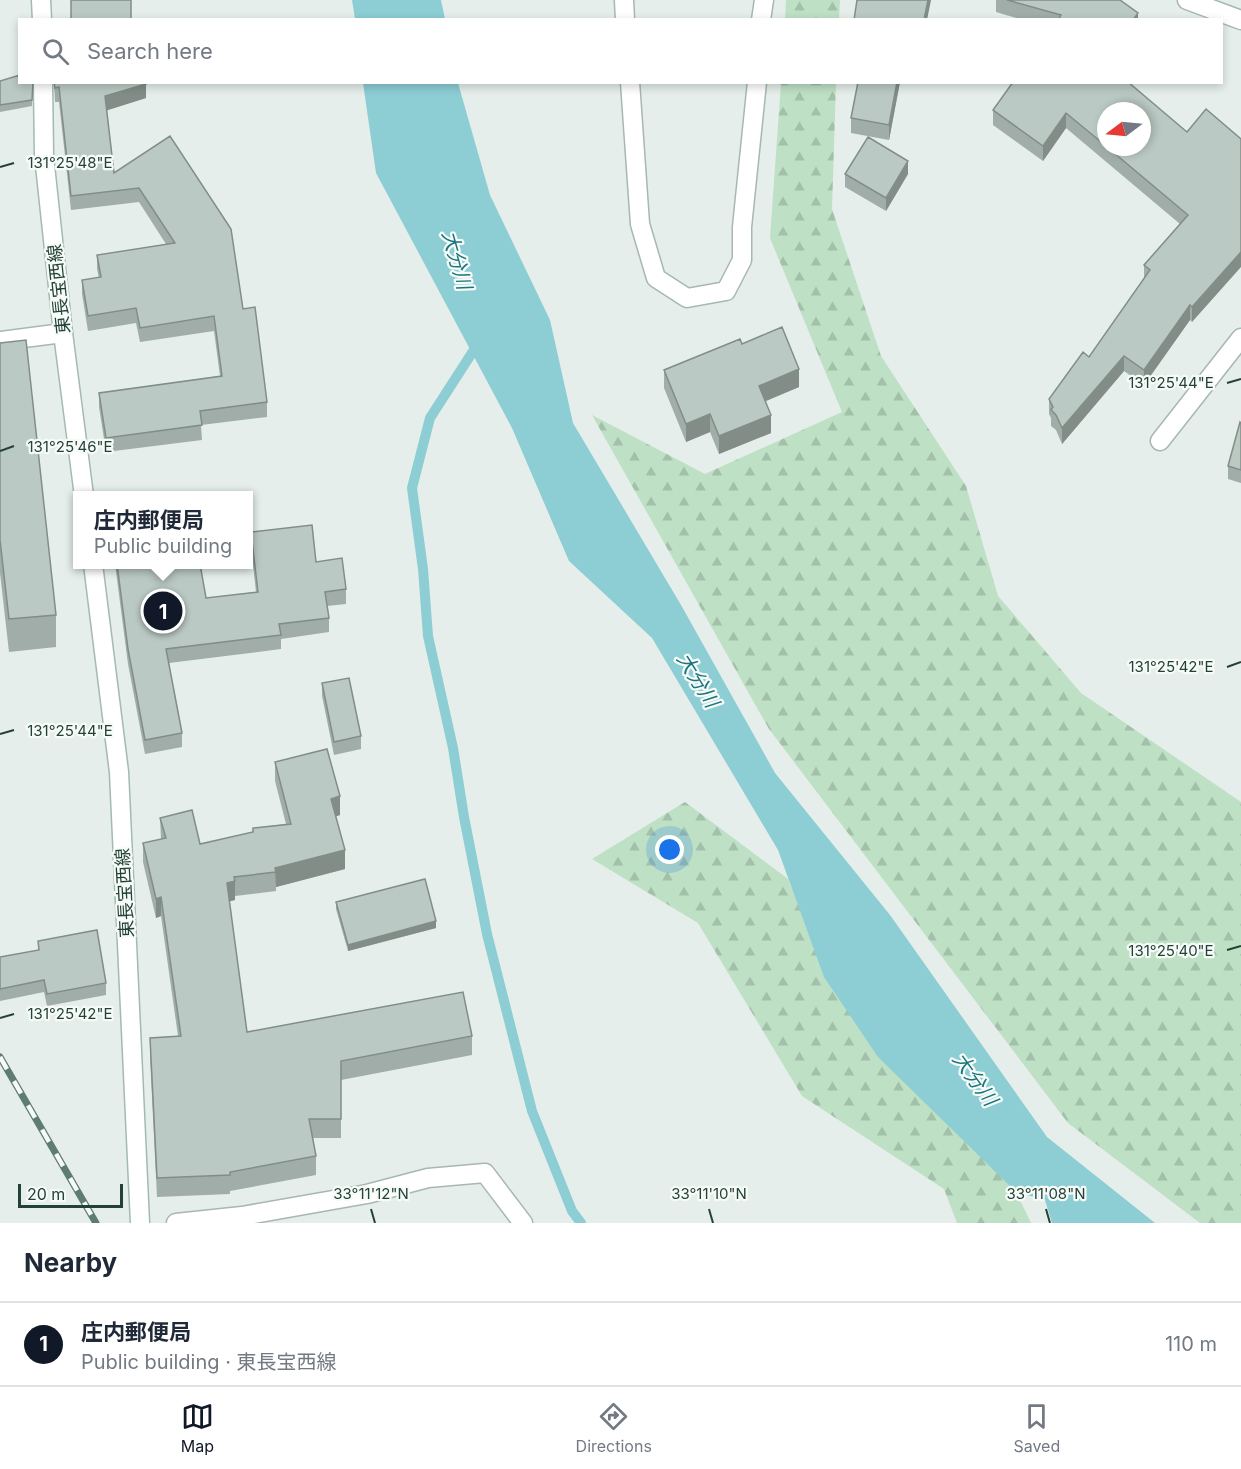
<!DOCTYPE html>
<html lang="en">
<head>
<meta charset="utf-8">
<style>
	body { margin:0; font-family:Inter,"Noto Sans JP",sans-serif; background:#f6f6f7; color:#1f2937 }
	.compass { position:absolute; left:1097px; top:102px; width:54px; height:54px; border-radius:50%; background:#fff; box-shadow:0 3px 9px #0003; rotate:254deg }
	.scale { position:absolute; left:18px; bottom:15px; width:105px; box-sizing:border-box; padding-left:6px; border:3px solid #244137; border-top:0; font-size:16px; line-height:21px; white-space:nowrap; color:#244137; -webkit-text-stroke:4px #f6fbf8; paint-order:stroke }
	.you { position:absolute; left:670px; top:850px; width:21px; height:21px; margin:-15px; border:4px solid #fff; border-radius:50%; background:#1a73e8; box-shadow:0 0 0 9px #1a73e833 }
	.badge { display:grid; place-items:center; width:39px; height:39px; border-radius:50%; background:#111827; color:#fff; font-size:20px; font-weight:700 }
	.pin { position:absolute; translate:-50% -50%; border:3px solid #fff; box-shadow:0 2px 6px #0006 }
	.popup { position:absolute; left:73px; top:491px; width:180px; height:78px; box-sizing:border-box; display:grid; place-content:center; border-radius:0px; background:#fff; filter:drop-shadow(0 2px 4px #0005); font-size:20px; white-space:nowrap; color:#747a83 }
	.popup b { font-size:22px; color:#1f2937 }
	.popup::after { content:''; position:absolute; left:50%; top:100%; margin-left:-12px; border:12px solid transparent; border-top-color:#fff }
	.list { margin:0; padding:0; list-style:none }
	h2 { display:flex; justify-content:space-between; align-items:center; height:78px; margin:0; padding:0 24px; font-size:26px }
	h2 small { font-size:20px; font-weight:400; color:#747a83 }
	.list li { display:grid; grid-template-columns:39px 1fr auto; gap:18px; align-items:center; box-sizing:border-box; height:84px; padding:0 24px; border-top:2px solid #e0e1e3 }
	.list b { display:block; font-size:22px; white-space:nowrap }
	.list p { margin:0; font-size:20px; white-space:nowrap; color:#747a83 }
	.list em { font-size:20px; font-style:normal; color:#747a83 }
	.icon { flex:none; width:33px; height:33px; fill:none; stroke:currentColor; stroke-width:2; stroke-linecap:round; stroke-linejoin:round }
	.map { position:relative; flex:none; width:1241px; height:1223px; overflow:hidden }
	.search { position:absolute; background:#fff; box-shadow:0 3px 9px #0003; left:18px; right:18px; top:18px; height:66px; display:flex; align-items:center; gap:15px; box-sizing:border-box; padding:0 21px; border-radius:0px; color:#747a83; font-size:22px }
	.sheet { height:162px; background:#fff }
	nav { display:flex; justify-content:space-around; align-items:center; box-sizing:border-box; height:84px; border-top:2px solid #e0e1e3; background:#fff; font-size:16px; color:#747a83 }
	nav a { display:grid; justify-items:center; gap:3px }
	nav .on { color:#111827 }
	.map>svg:first-child { display:block }
	.forest { fill:url(#forest-firs) }
	.water { fill:#8dcdd4 }
	.lines { fill:none; stroke-linecap:round; stroke-linejoin:round }
	.stream { stroke:#8dcdd4; stroke-width:10 }
	.street-casing { stroke:#a7b7b1; stroke-width:21 }
	.secondary-casing { stroke:#a3bab1; stroke-width:21 }
	.street { stroke:#fff; stroke-width:18 }
	.secondary { stroke:#fff; stroke-width:18 }
	.rail-casing { stroke:#5e7c72; stroke-width:7 }
	.rail { stroke:#f6fbf8; stroke-width:4.5; stroke-dasharray:14; stroke-linecap:butt }
	.wall { fill:#a0ada8; fill-rule:evenodd }
	.shaded-wall { fill:#828d88 }
	.building { fill:#bac9c3; stroke:#828d88; stroke-width:1.5 }
	.ticks { fill:none; stroke:#244137; stroke-width:2 }
	.labels { text-anchor:middle; stroke-width:4.5; stroke-linejoin:round; paint-order:stroke }
	.street-label { font-size:18px; fill:#244137; stroke:#f6fbf8 }
	.water-label { font-size:20px; font-style:italic; fill:#1c747f; stroke:#f6fbf8 }
	.ticks-label { font-size:15px; text-anchor:middle; fill:#244137; stroke:#f6fbf8; stroke-width:4.5; stroke-linejoin:round; paint-order:stroke }
</style>
</head>
<body>
<div class="map">
<svg width="1241" height="1223" viewBox="0 0 1241 1223">
	<defs>
		<pattern id="forest-firs" width="22" height="20" patternUnits="userSpaceOnUse" patternTransform="scale(1.5)"><rect width="22" height="20" fill="#bee0c5"/><path d="M5 1l3.5 6h-7zM16 11l3.5 6h-7z" fill="#a3c1aa"/></pattern>
	</defs>
	<rect width="100%" height="100%" fill="#e5eeea"/>
	<path class="forest" d="M786 0H840L839 19H785Z
		M781 83H836L832 209 881 356 966 486 998 596 1081 693 1241 802V1223H1200L1068 1123 769 729 592 415 705 474 842 412 770 238Z
		M685 802 788 879 831 987 1016 1192 1031 1223H957L944 1189 802 1096 698 923 592 859Z"/>
	<path class="water" d="M352 0H441L445 19H355Z
		M363 83H458L490 195 550 320 573 423 681 605 775 773 890 915 1047 1137 1155 1223H1052L1045 1200 1016 1192 878 1057 824 977 778 850 652 638 569 561 512 428 376 173Z"/>
	<g class="lines">
		<path class="stream" d="M479 342 430 418 412 488 423 569 428 636 453 748 464 817 487 934 532 1111 572 1211 581 1223"/>
		<defs>
			<path id="street" d="M624 0 625 20
				M1187 0 1241 20
				M761 20 764 0
				M630 82 640 224 656 278 687 298 726 291 742 260V227L757 82
				M0 341 63 333
				M1160 441 1241 338
				M176 1223 242 1216 367 1194 428 1178 485 1173 523 1223"/>
			<path id="secondary" d="M41 0 42 20
				M43 82 44 156 63 333 84 496
				M93 564 119 772 140 1223"/>
		</defs>
		<use href="#street" class="street-casing"/>
		<use href="#secondary" class="secondary-casing"/>
		<use href="#street" class="street"/>
		<use href="#secondary" class="secondary"/>
		<defs>
			<path id="rail" d="M0 1057 96 1223"/>
		</defs>
		<use href="#rail" class="rail-casing"/>
		<use href="#rail" class="rail"/>
	</g>
	<path class="wall" d="M994 0H1120L1138 20H1023L996 12V0Z
		M0 81 33 82 32 106 0 112Z
		M54 82 146 98 107 110 114 173 170 136 243 309 267 402V417L201 425 202 440 106 452 99 407V393L220 376 214 331 140 342 136 323 88 331 82 294V280L99 278 97 269V255L166 244 139 202 71 210 59 102H55Z
		M858 82H900L889 140 851 133V118Z
		M1013 82 1187 132 1206 109 1192 322 1190 320 1144 385 1124 371 1062 444 1056 430 1051 426V418L1049 414V399L1089 357 1144 278V265L1180 224 1066 128 1043 161 993 125V110ZM1106 111 1142 147H1106Z
		M845 174H908L886 211 845 187Z
		M0 343 56 615V647L9 652 0 573Z
		M742 344 799 387 765 401 771 433 719 454 710 432 686 442 664 388V370Z
		M1241 423V483L1228 479V466Z
		M251 532 316 562 346 589V604L327 606 329 618V632L281 639V649L169 663 182 733V747L145 754 128 664 115 564H200L206 598 256 592 251 547Z
		M322 683 361 736V749L334 755 322 696Z
		M275 762 340 815 336 816 345 869 276 887V891L235 896V900L229 901 247 1032 472 1036V1055L341 1080V1138H313L316 1156V1175L230 1191V1194L157 1197 150 1057V1038L178 1036 161 916 156 918 143 862V843L161 839 160 818 200 844 253 833V828L286 824 275 781Z
		M336 902 436 928 348 951 336 909Z
		M38 941 106 983V995L47 1006 44 992 0 1001V957L38 951Z"/>
	<path class="shaded-wall" d="M928 0H931L927 20H924Z
		M1138 13V20H1133Z
		M897 82H900L889 140V125Z
		M146 84V98L105 111V96Z
		M1066 113V128L1043 161V146Z
		M908 161V174L886 211V198Z
		M1241 252V267L1192 322V307Z
		M1190 305V320L1144 385V370Z
		M1124 356V371L1062 444V428Z
		M799 369V387L759 404V386Z
		M710 414V432L686 442V424Z
		M771 415V433L719 454V436Z
		M340 796V815L331 818V799Z
		M345 850V869L276 887 275 868Z
		M235 881V900L227 902V883Z
		M161 897V916L156 918V899Z
		M436 921V928L348 951V945Z"/>
	<path class="building" d="M71 0H131V20H71Z
		M857 0H928L924 20H854Z
		M1007 0H1120L1138 13 1133 20H1058L1061 15Z
		M20 75V82H33L32 100 0 105V81Z
		M54 82H145L146 84 105 96 114 173 170 136 231 229 243 309 255 307 267 402 200 411 202 425 106 438 99 393 222 376 214 316 140 328 136 308 88 316 82 280 101 277 97 255 175 243 139 188 71 196 59 87 55 88Z
		M858 82H897L889 125 851 118Z
		M1013 82H1128L1187 132 1206 109 1241 139V252L1192 307 1190 305 1144 370 1124 356 1062 428 1056 415 1051 410 1053 407 1049 399 1083 352 1089 357 1150 270 1144 265 1188 215 1107 147H1142V111H1106V146L1066 113 1043 146 993 110Z
		M868 137 908 161 886 198 845 174Z
		M782 327 799 369 759 386 771 415 719 436 710 414 686 424 664 370 740 339 742 344Z
		M26 340 56 615 9 619 0 540V343Z
		M1240 422 1241 423V470L1228 466Z
		M312 525 316 562 342 558 346 589 325 592 329 618 279 624 281 635 166 649 182 733 145 740 128 649 117 564H200L206 598 258 592 251 532Z
		M349 678 361 736 334 742 322 683Z
		M327 749 340 796 331 799 345 850 275 868 276 872 234 877 235 881 227 883 247 1032 463 992 472 1036 341 1061V1119H309L316 1156 230 1172V1175L157 1178 150 1038 181 1036 161 897 156 899 143 843 166 838 160 818 192 810 200 844 253 832V828L291 824 275 762Z
		M425 879 436 921 348 945 336 902Z
		M97 930 106 983 47 994 44 980 0 989V957L39 950 38 941Z"/>
	<path class="ticks" d="M0 167 14 163M1227 383 1241 379M0 451 14 446M1227 667 1241 662M0 734 14 730M1227 950 1241 946M0 1018 14 1014M371 1209 375 1223M709 1209 713 1223M1046 1209 1050 1223"/>
	<g class="labels">
		<g class="street-label">
			<text transform="translate(59 289) rotate(-96)" y="6">東長宝西線</text>
			<text transform="translate(125 893) rotate(-93)" y="6">東長宝西線</text>
		</g>
		<g class="water-label">
			<text transform="translate(457 260) rotate(74)" y="7">大分川</text>
			<text transform="translate(698 680) rotate(58)" y="7">大分川</text>
			<text transform="translate(975 1079) rotate(54)" y="7">大分川</text>
		</g>
	</g>
	<g class="ticks-label">
		<text x="70" y="168">131°25'48"E</text>
		<text x="1171" y="388">131°25'44"E</text>
		<text x="70" y="452">131°25'46"E</text>
		<text x="1171" y="672">131°25'42"E</text>
		<text x="70" y="736">131°25'44"E</text>
		<text x="1171" y="956">131°25'40"E</text>
		<text x="70" y="1019">131°25'42"E</text>
		<text x="371" y="1199">33°11'12"N</text>
		<text x="709" y="1199">33°11'10"N</text>
		<text x="1046" y="1199">33°11'08"N</text>
	</g>
</svg>
<svg class="compass" viewBox="-18 -18 36 36"><path d="M0-13l5 13h-10z" fill="#e53935"/><path d="M0 13l5-13h-10z" fill="#747a83"/></svg>
<div class="scale">20 m</div>
<div class="you"></div>
<div class="pin badge" style="left:163px;top:611px">1</div>
<div class="popup"><b>庄内郵便局</b>Public building</div>
<div class="search"><svg class="icon" aria-label="search" viewBox="0 0 24 24"><circle cx="10" cy="10" r="6"/><path d="M15 15l6 6"/></svg>Search here</div>
</div>
<section class="sheet">
<h2>Nearby<small></small></h2>
<ul class="list">
<li><span class="badge">1</span><div><b>庄内郵便局</b><p>Public building · 東長宝西線</p></div><em>110 m</em></li>
</ul>
</section>
<nav>
<a class="on"><svg class="icon" aria-label="map" viewBox="0 0 24 24"><path d="M3 6l6-2 6 2 6-2v14l-6 2-6-2-6 2zM9 4v14M15 6v14"/></svg>Map</a>
<a><svg class="icon" aria-label="directions" viewBox="0 0 24 24"><path d="M12 3l9 9-9 9-9-9zM9 14v-3h6M13 9l2 2-2 2"/></svg>Directions</a>
<a><svg class="icon" aria-label="saved" viewBox="0 0 24 24"><path d="M7 4h10v16l-5-4-5 4z"/></svg>Saved</a>
</nav>
</body>
</html>
